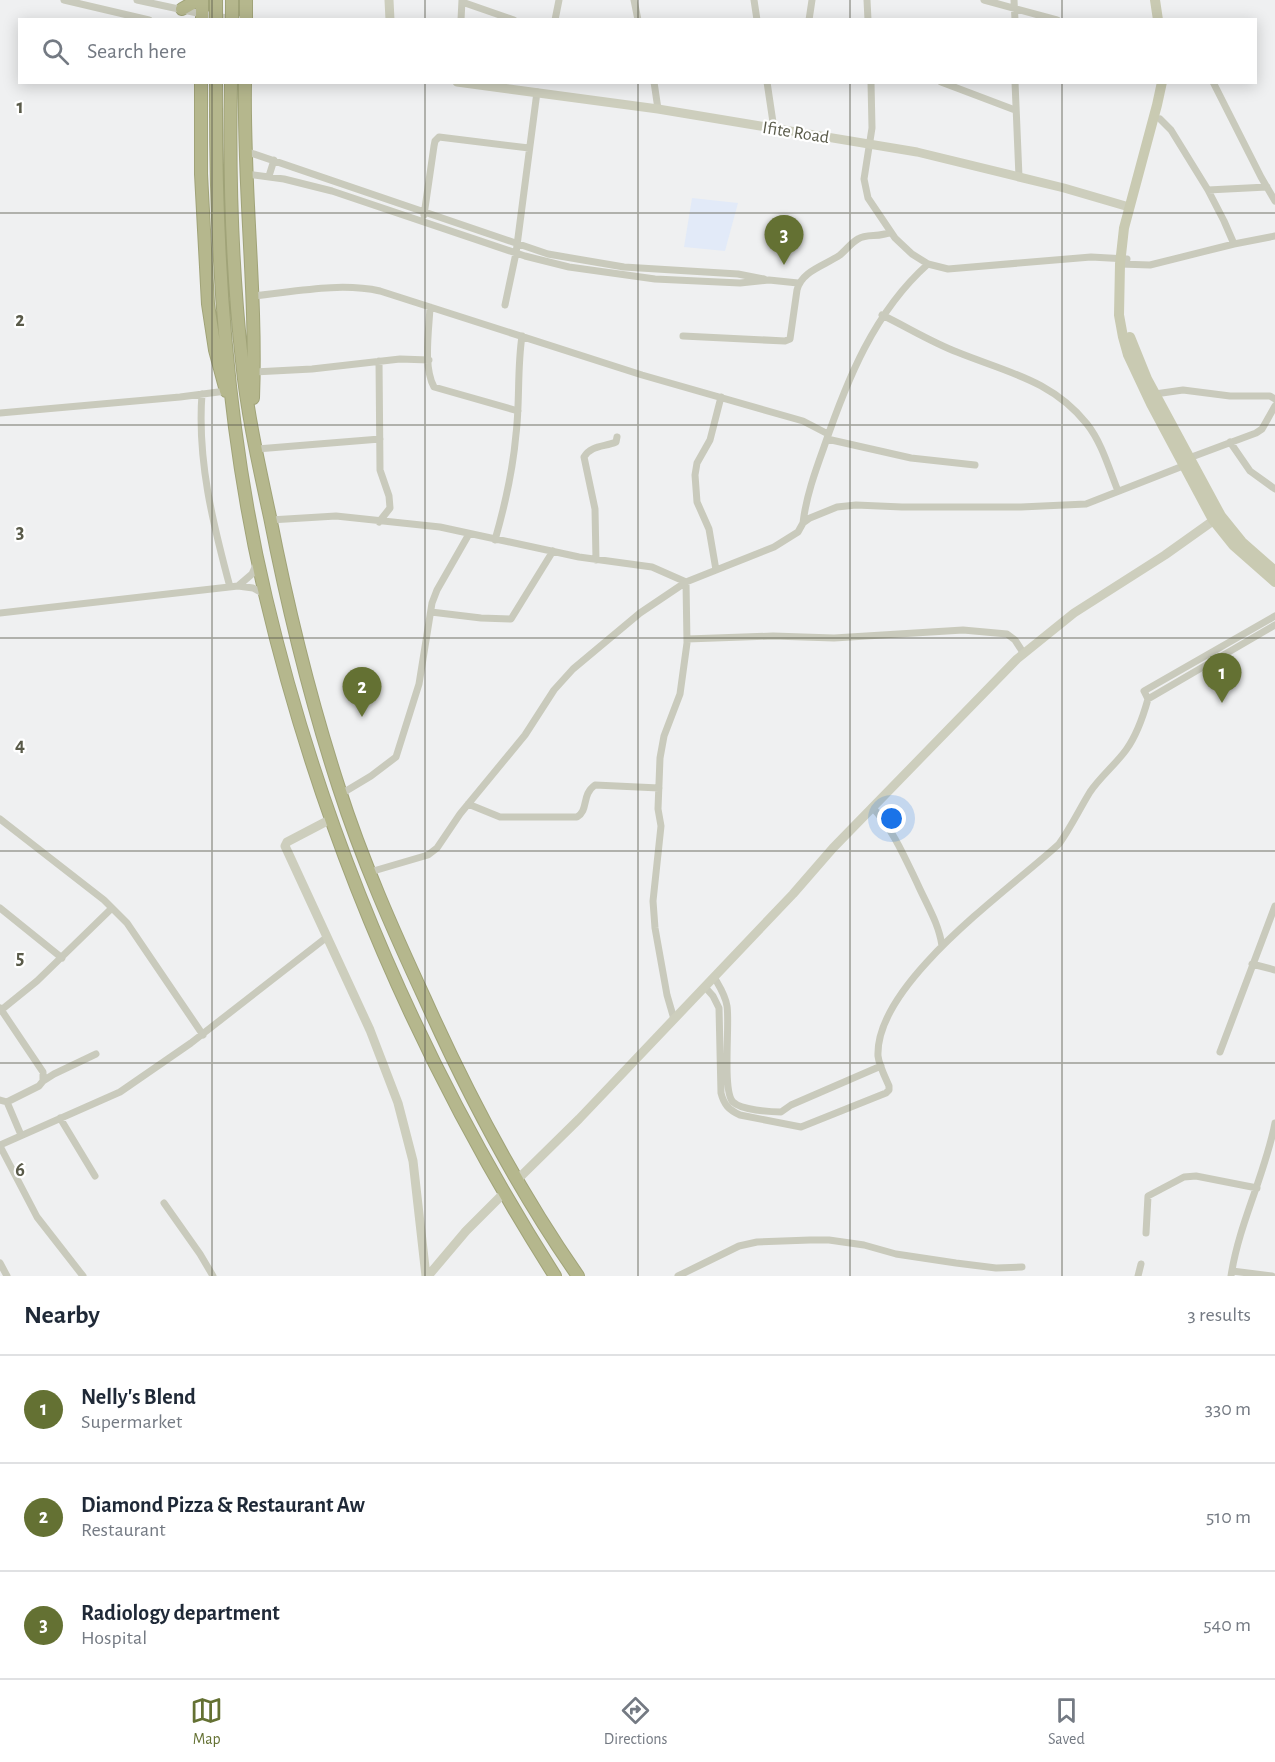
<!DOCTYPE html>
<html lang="en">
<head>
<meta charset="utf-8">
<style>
	body { margin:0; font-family:"Alegreya Sans",sans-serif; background:#f6f6f7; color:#1f2937 }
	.you { position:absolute; left:892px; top:819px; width:21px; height:21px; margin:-15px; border:4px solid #fff; border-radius:50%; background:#1a73e8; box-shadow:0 0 0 9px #1a73e833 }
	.badge { display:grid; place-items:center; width:39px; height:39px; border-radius:50%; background:#647133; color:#fff; font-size:20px; font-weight:700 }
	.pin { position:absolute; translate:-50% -50px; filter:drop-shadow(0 2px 3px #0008) }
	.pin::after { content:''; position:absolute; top:32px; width:21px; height:18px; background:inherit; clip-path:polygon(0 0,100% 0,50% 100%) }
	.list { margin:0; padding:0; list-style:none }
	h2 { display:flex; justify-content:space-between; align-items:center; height:78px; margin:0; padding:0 24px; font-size:26px }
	h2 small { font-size:20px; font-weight:400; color:#747a83 }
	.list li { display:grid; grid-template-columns:39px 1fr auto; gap:18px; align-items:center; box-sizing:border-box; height:108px; padding:0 24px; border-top:2px solid #e0e1e3 }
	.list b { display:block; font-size:22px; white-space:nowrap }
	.list p { margin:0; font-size:20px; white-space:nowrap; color:#747a83 }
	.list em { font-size:20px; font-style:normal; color:#747a83 }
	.icon { flex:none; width:33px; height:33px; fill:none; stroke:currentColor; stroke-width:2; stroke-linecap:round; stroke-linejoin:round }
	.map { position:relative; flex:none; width:1275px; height:1276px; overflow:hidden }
	.search { position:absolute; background:#fff; box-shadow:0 3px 15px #0003; left:18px; right:18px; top:18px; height:66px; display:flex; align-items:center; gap:15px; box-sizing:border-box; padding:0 21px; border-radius:0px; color:#747a83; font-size:22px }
	.sheet { height:402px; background:#fff }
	nav { display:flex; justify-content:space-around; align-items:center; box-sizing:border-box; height:84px; border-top:2px solid #e0e1e3; background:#fff; font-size:16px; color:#747a83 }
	nav a { display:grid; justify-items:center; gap:3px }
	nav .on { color:#647133 }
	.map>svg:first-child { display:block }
	.medical { fill:#e2eaf8 }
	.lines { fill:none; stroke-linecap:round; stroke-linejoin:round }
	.highway-casing { stroke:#a0a378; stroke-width:14 }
	.street { stroke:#c9cabc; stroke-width:7 }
	.secondary { stroke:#cdcebd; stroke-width:9 }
	.primary { stroke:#c9cab2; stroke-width:10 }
	.highway { stroke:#b5b78d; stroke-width:12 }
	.highway-bridge-casing { stroke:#a0a378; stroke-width:14; stroke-linecap:butt }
	.highway-bridge { stroke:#b5b78d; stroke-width:12 }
	.grid { fill:none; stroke:#595a49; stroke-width:1.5; stroke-opacity:0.55 }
	.labels { text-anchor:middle; stroke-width:4.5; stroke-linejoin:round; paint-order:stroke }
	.street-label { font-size:18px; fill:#595a49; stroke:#fff }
	.grid-label { font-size:20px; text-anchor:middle; font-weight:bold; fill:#595a49; stroke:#fff; stroke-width:4.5; stroke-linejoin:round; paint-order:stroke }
</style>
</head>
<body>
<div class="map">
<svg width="1275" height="1276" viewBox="0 0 1275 1276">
	<rect width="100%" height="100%" fill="#eff0f1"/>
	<path class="medical" d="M692 198 738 203 725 251 684 247Z"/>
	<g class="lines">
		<defs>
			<path id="highway" d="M246 0V20
				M182 9 198 0
				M202 20V0
				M201 82V174L208 304 215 350 226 391
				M216 82C215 254 226 430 266 598 323 839 422 1067 555 1276
				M231 82C229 175 232 269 242 361 247 413 259 466 270 517 288 609 310 699 339 788 362 860 393 930 425 999 468 1095 518 1190 578 1276
				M245 82C243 188 257 293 253 398"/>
		</defs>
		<use href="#highway" class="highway-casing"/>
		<path class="street" d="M64 0 149 20
			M137 0 202 14 240 20
			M634 0 638 20
			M754 0 757 20
			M867 0 868 20
			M984 0 1057 20
			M1014 0 1015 20
			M462 2 514 20
			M461 20 462 0
			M555 20 559 0
			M809 20 812 0
			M654 82 658 109
			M767 82 774 129
			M871 82 872 128 864 179 868 198 895 238 912 254 928 264 948 269 1091 257 1127 259
			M941 82 1015 110
			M1015 82 1019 177
			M1213 82 1261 177 1275 201
			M1160 119 1171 130 1208 190 1267 187
			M245 151 548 254 624 267 738 274 764 279
			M246 174 284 179 332 191 525 256 569 267 655 279 740 283 769 280 798 283
			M269 176 274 160
			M1208 190 1224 221 1234 244
			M424 215 434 146 435 141 439 137 529 148
			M1120 264 1150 265 1234 244 1275 236
			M252 296C293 292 339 282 380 291L642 375 803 421 828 434
			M505 305 516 253 537 92
			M430 307C429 330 423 367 434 387L518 411
			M882 315C907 327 931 342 957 352 1006 372 1052 380 1087 424 1102 443 1109 469 1118 491
			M683 336 785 341 790 339 797 290C801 271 826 265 840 255 846 250 852 242 858 239 867 233 879 238 891 232
			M254 372 312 369 400 359 429 360
			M202 394C197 460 213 524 230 587
			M1155 394 1183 390 1230 396H1270L1275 399
			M0 413 180 397 226 391
			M827 439 911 458 975 465
			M1230 442 1250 471 1275 489
			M257 449 380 439
			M1189 458 1256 433 1262 429 1275 406
			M270 520 336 516 440 527 579 557 652 567 686 582 687 643 680 694 664 736 660 758 658 809 661 826 653 901 655 928 667 995 674 1019
			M379 522 390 508 389 496 380 470 379 361
			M803 523C806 497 815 472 824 447 847 380 874 312 928 264
			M495 540C505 505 513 470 516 434 520 402 517 369 522 336
			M596 560 595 509 584 457C591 445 605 447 616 442L617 437
			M716 570 709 529 697 502 695 475 697 463 710 440 721 397
			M238 586 252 574 257 563
			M431 612 481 618 511 619 553 551
			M0 613 238 586 253 588 264 594
			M687 639 773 636 834 638 963 630 1007 634 1015 640 1024 654
			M1148 699 1275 625
			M341 794 371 776 396 757 419 684 432 603 437 590 469 534
			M468 804 500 817H577C589 810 581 795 595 785L659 788
			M872 807C893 829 905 858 918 885 927 905 939 924 942 946
			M0 819 104 900 127 923 203 1035
			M370 872 428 855 437 848 460 814 525 735 554 690 573 669 640 613 686 582 774 547 798 532 803 523 810 518 837 507 856 505 902 507H1021L1086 504 1183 466
			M0 908 62 958
			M1252 964 1275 970
			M714 977C719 986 725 994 727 1006 730 1024 722 1091 733 1102 741 1110 770 1112 781 1112L791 1105 881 1066
			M705 987 713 996 719 1008 721 1093C724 1105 729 1110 740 1115L801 1127 886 1093 889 1090V1086C885 1077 879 1065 878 1056 875 983 1009 890 1059 844 1071 827 1079 810 1090 792 1100 777 1115 765 1126 750 1137 735 1143 717 1148 699L1144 691 1275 616
			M0 1008 43 1072V1081L39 1086 7 1102 0 1100
			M0 1011 37 981 112 908
			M1220 1052 1275 906
			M43 1081 54 1074 96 1054
			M7 1102 21 1135
			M60 1118 95 1176
			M0 1145 120 1092 191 1043 327 937
			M0 1146 37 1217 83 1276
			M164 1203 200 1254 213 1276
			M1146 1233 1148 1196 1184 1177 1196 1176 1257 1188
			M0 1263 7 1276
			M1232 1271 1272 1276
			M678 1276 739 1246 757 1242 810 1240H829L864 1245 896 1254 956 1263 996 1268 1022 1267
			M1138 1276 1141 1264
			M1231 1276C1239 1223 1265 1175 1275 1123"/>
		<path class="secondary" d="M389 0 390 20
			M457 82 658 109 917 152 1064 188 1129 207
			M331 819 287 842 285 846 370 1030 398 1103 413 1161 426 1276
			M518 1179 579 1119 793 894 833 848 1017 659 1074 613 1165 555 1217 518
			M428 1276 466 1231 504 1193"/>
		<path class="primary" d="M1155 0 1158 20
			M1162 82 1157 105 1124 228 1120 264 1119 315 1123 337 1128 355 1151 404 1213 520 1233 545 1275 582
			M1130 337 1147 379 1221 516 1242 542 1275 571"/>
		<use href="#highway" class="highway"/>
		<defs>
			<path id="highway-bridge" d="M232 0V20
				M216 20V0"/>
		</defs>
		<use href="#highway-bridge" class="highway-bridge-casing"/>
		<use href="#highway-bridge" class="highway-bridge"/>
	</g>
	<path class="grid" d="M212 0V20M425 0V20M638 0V20M850 0V20M1062 0V20M212 82V1276M425 82V1276M638 82V1276M850 82V1276M1062 82V1276M0 213H1275M0 425H1275M0 638H1275M0 851H1275M0 1063H1275"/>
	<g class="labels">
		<g class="street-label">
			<text transform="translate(796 132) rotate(9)" y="6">Ifite Road</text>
		</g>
	</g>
	<g class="grid-label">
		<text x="20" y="113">1</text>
		<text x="20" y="326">2</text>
		<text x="20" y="538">3</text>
		<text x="20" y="751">4</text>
		<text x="20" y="964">5</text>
		<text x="20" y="1176">6</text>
	</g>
</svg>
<div class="you"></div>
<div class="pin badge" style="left:1222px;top:703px">1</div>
<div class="pin badge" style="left:362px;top:717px">2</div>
<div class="pin badge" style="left:784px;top:265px">3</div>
<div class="search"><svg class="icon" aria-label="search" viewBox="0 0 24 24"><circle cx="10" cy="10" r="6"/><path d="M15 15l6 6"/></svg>Search here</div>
</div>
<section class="sheet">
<h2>Nearby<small>3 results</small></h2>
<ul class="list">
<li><span class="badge">1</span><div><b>Nelly's Blend</b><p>Supermarket</p></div><em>330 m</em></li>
<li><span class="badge">2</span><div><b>Diamond Pizza &amp; Restaurant Aw</b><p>Restaurant</p></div><em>510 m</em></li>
<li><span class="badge">3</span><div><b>Radiology department</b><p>Hospital</p></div><em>540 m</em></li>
</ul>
</section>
<nav>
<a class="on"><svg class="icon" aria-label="map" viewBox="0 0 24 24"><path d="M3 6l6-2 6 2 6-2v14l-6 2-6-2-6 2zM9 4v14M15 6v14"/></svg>Map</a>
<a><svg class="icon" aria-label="directions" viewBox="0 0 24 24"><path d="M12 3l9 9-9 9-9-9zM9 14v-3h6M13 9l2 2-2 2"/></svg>Directions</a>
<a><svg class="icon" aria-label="saved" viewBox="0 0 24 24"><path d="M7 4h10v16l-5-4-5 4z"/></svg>Saved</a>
</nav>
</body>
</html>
